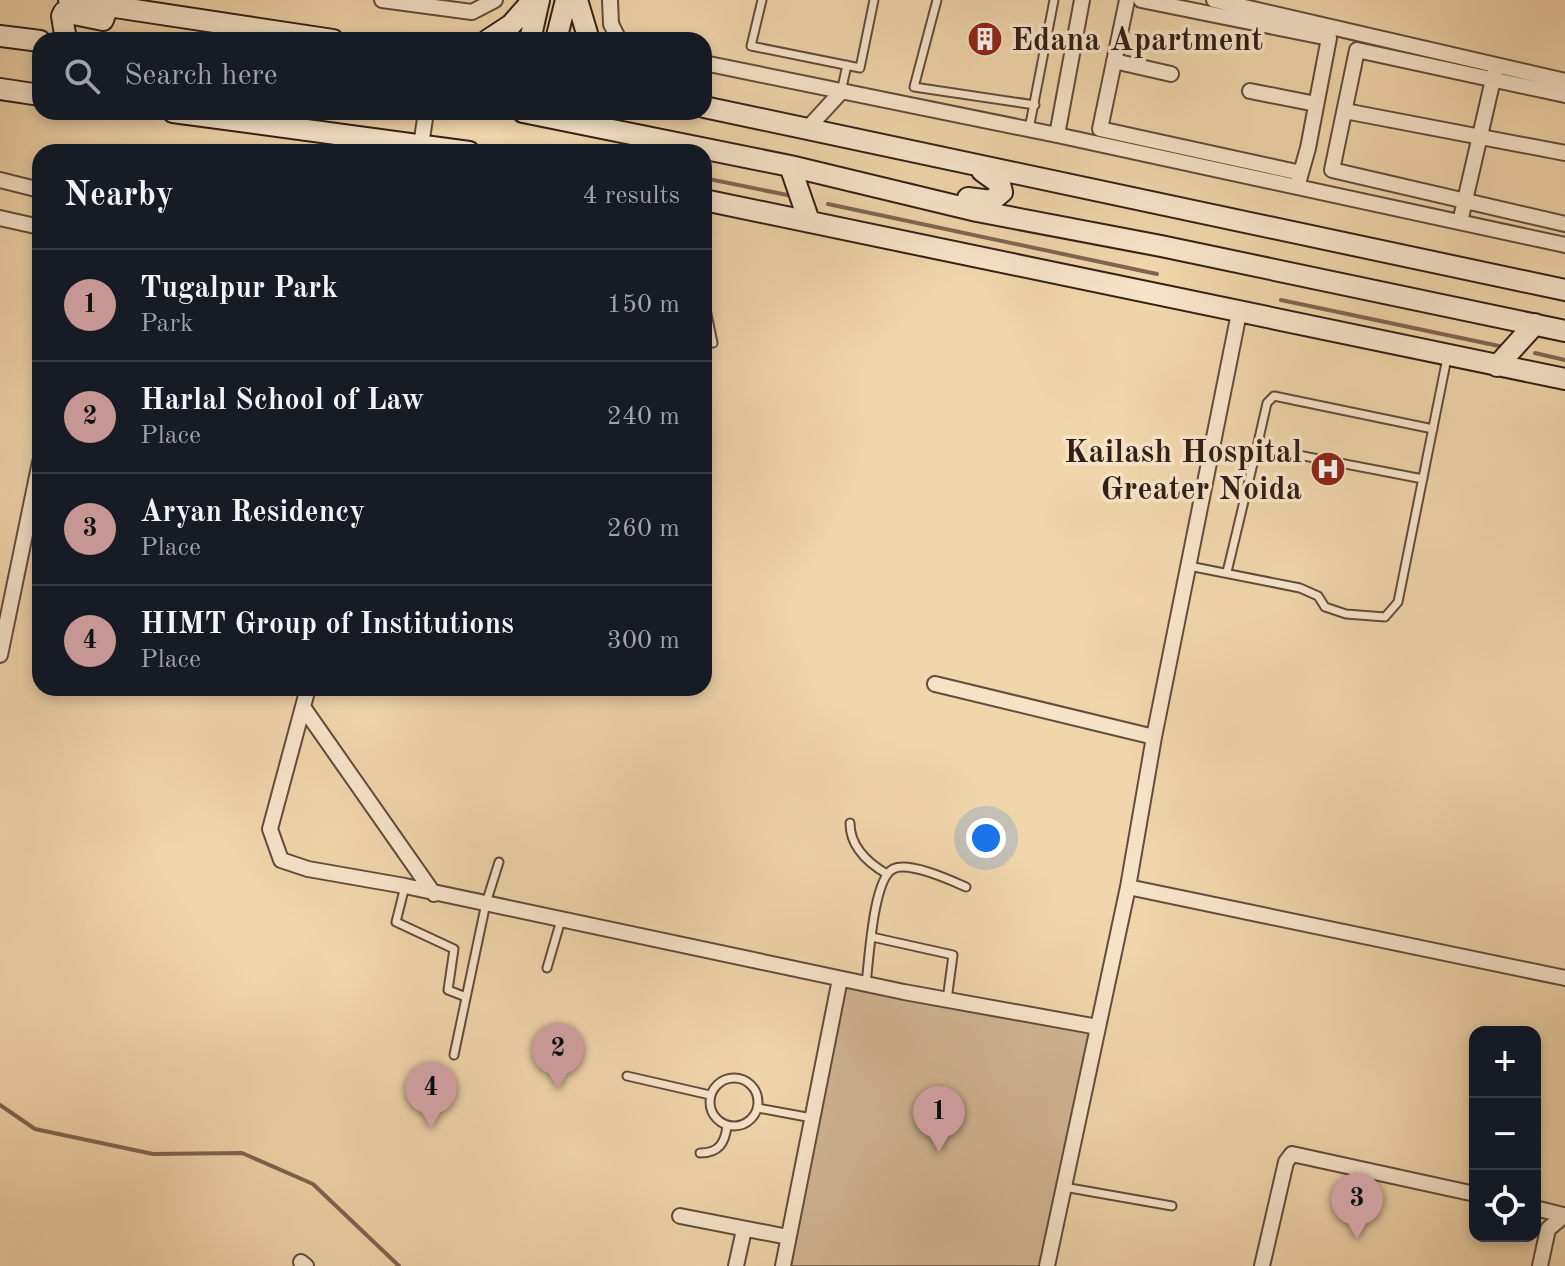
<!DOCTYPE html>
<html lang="en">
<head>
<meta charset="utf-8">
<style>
	body { margin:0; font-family:"Old Standard TT",serif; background:#20242c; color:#f1f3f6 }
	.controls { position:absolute; right:24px; bottom:24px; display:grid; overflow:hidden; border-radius:16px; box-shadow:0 4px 12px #0003 }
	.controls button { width:72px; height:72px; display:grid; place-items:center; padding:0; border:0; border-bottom:2px solid #363941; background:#171b24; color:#f1f3f6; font:40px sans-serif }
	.you { position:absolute; left:986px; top:838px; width:28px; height:28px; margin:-20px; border:6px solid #fff; border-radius:50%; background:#1a73e8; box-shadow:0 0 0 12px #1a73e833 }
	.badge { display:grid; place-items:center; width:52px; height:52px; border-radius:50%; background:#c59692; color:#111; font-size:26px; font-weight:700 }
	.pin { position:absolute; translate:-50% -66px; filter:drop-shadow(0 2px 4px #0008) }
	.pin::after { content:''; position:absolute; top:42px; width:28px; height:24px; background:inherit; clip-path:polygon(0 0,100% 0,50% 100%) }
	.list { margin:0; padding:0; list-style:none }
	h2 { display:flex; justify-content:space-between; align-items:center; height:104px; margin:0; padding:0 32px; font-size:34px }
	h2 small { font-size:26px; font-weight:400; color:#9ea1a6 }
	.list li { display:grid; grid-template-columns:52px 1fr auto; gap:24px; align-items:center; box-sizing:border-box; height:112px; padding:0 32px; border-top:2px solid #363941 }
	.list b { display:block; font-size:30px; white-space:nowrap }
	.list p { margin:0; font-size:26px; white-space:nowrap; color:#9ea1a6 }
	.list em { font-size:26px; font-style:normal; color:#9ea1a6 }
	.icon { flex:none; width:44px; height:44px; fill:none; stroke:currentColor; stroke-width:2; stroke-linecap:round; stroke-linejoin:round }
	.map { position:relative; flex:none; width:1565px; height:1266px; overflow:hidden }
	.search { position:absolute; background:#171b24; box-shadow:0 4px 12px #0003; left:32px; top:32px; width:680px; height:88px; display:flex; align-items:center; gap:20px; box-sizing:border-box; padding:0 28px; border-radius:24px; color:#9ea1a6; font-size:30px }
	.panel { position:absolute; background:#171b24; box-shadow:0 4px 12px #0003; left:32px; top:144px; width:680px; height:552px; border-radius:24px }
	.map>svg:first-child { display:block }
	.green { fill:#d0b591; stroke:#826a54; stroke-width:2 }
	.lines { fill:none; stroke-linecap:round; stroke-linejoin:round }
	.stream { stroke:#7e6651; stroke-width:4 }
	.lane-casing { stroke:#634c3c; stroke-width:11 }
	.street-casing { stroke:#634c3c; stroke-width:18 }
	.secondary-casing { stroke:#341f17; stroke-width:24 }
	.lane { stroke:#f5e3c8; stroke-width:7 }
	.street { stroke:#f5e3c8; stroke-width:14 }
	.secondary { stroke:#f5e3c8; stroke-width:20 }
	.labels { text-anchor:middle; stroke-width:7; stroke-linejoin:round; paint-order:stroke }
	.poi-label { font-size:32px; font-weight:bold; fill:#341f17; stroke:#f5e3c8; text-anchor:start }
</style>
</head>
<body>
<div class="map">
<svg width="1565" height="1266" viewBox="0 0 1565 1266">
	<rect width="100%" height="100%" fill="#f0d4aa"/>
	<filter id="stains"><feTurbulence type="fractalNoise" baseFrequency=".0025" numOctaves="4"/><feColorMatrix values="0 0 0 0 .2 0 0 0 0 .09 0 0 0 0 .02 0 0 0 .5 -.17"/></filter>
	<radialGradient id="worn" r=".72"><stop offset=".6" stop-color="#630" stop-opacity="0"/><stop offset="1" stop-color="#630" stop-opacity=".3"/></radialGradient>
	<path class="green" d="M840 979 1098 1027 1047 1266H783Z"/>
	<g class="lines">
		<path class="stream" d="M560 147 582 152
			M704 178 792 196
			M828 204 1157 274
			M1281 300 1499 346
			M1535 353 1565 360
			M0 1105 35 1129 153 1154 242 1153 313 1184 399 1266"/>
		<defs>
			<path id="lane" d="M762 0 751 46 860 68 874 0
				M937 0 914 87 1035 105
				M841 92 847 65
				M1029 129 1054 0
				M704 300 713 343
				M1257 447 1267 403 1274 396 1433 429
				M1189 566 1300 588 1318 596 1325 607 1346 614 1385 617 1398 602 1447 358
				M1227 572 1257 447 1423 479
				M850 823C850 846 868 863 887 874
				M405 886 396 922 454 949 448 990 466 997
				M872 937 953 955 947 1000
				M547 968 561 920
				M866 984C869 961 873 879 893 869 909 861 950 880 966 887
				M454 1055 486 903 499 862
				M627 1076 710 1095
				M710 1102a24 24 0 1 1 48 0a24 24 0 1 1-48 0Z
				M758 1108 812 1118
				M700 1153C719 1153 725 1143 727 1126
				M1064 1187 1172 1206"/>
			<path id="street" d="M382 0 472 12 495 0
				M610 0 611 24 619 40
				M1127 0 1100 129 1301 173
				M1141 0 1329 38 1308 148 1297 187
				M1214 0 1565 81
				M1114 61 1171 74
				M704 63 1057 135 1565 245
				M1250 91 1316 104
				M1565 95 1357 50 1332 170 1565 224
				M1345 111 1565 153
				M807 129 841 92
				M1057 135 1082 0
				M420 152 426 112
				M0 180 40 190
				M0 218 40 227
				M1460 222 1495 71
				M0 655 40 462
				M935 684 1154 737
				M308 688 270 829 281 860 308 869 405 886 904 992 1098 1027
				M303 707 434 894
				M1128 887 1565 978
				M1535 1208 1563 1215
				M680 1216 788 1237
				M301 1262 306 1266
				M736 1266 744 1230
				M783 1266 840 979
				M1047 1266 1128 887 1154 737 1239 313
				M1262 1266 1286 1162 1292 1154 1475 1194
				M1540 1266 1548 1229 1565 1215"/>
			<path id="secondary" d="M69 0 333 40
				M577 0 589 40
				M0 36 40 41
				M66 40 62 16 64 12 103 20 105 14 96 4
				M488 40 511 25 533 0
				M530 40 539 0
				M556 40 566 0
				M0 89 40 95
				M704 107 1565 290
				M173 112 469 152
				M523 112 790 166 977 211 1161 246 1565 331
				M790 166 809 221
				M968 198 991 201 1002 192 1000 184 982 171
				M704 200 1565 379
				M1497 366 1535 324"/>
		</defs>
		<use href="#lane" class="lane-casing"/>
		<use href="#street" class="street-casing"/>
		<use href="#secondary" class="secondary-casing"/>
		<use href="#lane" class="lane"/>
		<use href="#street" class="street"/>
		<use href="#secondary" class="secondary"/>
	</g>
	<defs>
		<symbol id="building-disc" viewBox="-11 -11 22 22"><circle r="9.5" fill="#8f2418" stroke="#f5e3c8"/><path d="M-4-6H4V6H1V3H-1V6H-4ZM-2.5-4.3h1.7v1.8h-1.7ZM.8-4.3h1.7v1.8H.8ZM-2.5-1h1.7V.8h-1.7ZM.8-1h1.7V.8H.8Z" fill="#fff"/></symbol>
		<symbol id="hospital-disc" viewBox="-11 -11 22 22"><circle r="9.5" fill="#8f2418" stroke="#f5e3c8"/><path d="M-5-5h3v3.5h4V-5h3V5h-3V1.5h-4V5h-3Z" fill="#fff"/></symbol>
	</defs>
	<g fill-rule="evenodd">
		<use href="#building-disc" x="965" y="19" width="40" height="40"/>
		<use href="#hospital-disc" x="1308" y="449" width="40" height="40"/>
	</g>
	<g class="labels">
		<g class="poi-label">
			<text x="1011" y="50">Edana Apartment</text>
			<text x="1302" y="462" text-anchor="end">Kailash Hospital<tspan x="1302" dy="37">Greater Noida</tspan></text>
		</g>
	</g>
	<rect width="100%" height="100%" filter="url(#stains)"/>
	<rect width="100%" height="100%" fill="url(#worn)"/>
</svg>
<div class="controls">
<button>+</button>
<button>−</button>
<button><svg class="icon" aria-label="locate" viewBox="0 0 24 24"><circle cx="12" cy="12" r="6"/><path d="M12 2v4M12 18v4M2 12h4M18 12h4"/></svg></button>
</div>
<div class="you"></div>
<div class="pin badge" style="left:939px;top:1152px">1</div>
<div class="pin badge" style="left:558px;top:1089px">2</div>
<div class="pin badge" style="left:1357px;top:1239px">3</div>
<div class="pin badge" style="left:431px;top:1128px">4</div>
<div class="search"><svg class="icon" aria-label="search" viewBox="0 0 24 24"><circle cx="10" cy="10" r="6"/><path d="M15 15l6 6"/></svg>Search here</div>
<section class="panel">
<h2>Nearby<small>4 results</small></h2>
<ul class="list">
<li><span class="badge">1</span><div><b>Tugalpur Park</b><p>Park</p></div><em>150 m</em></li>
<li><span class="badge">2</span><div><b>Harlal School of Law</b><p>Place</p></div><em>240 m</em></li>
<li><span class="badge">3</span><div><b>Aryan Residency</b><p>Place</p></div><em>260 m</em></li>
<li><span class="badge">4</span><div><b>HIMT Group of Institutions</b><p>Place</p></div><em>300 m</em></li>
</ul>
</section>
</div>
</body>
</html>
